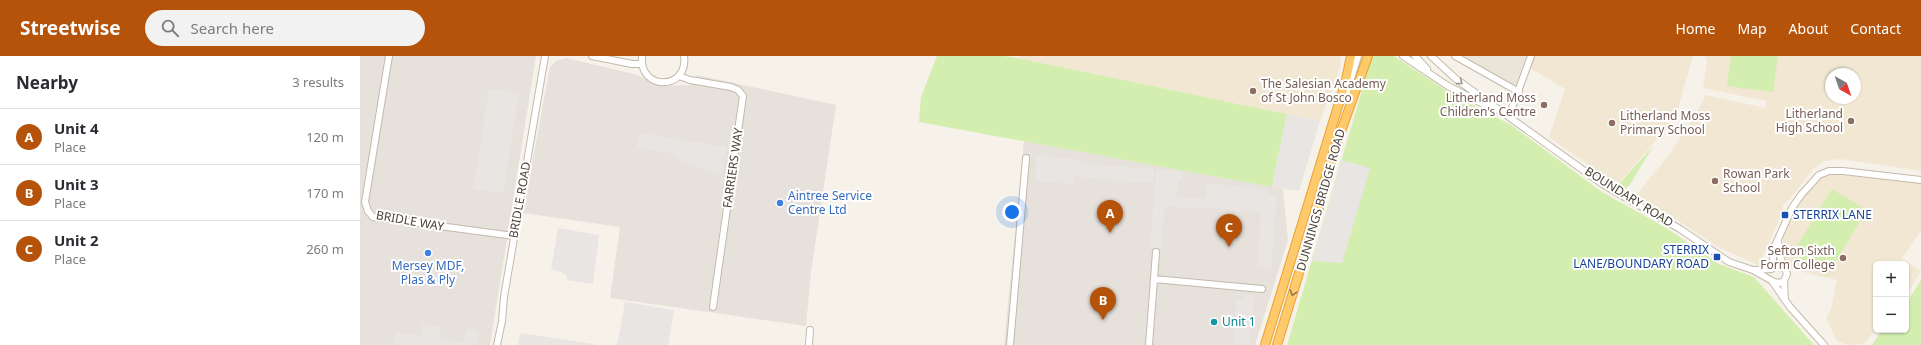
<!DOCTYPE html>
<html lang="en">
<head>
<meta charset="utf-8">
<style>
	body { margin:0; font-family:"Noto Sans",sans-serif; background:#f2f2f3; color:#2b2b33 }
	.controls { position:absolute; right:12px; bottom:12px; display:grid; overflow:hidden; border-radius:6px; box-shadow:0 1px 3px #0004 }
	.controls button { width:36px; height:36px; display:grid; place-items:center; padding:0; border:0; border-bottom:1px solid #e1e1e2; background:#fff; color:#2b2b33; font:20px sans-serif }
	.compass { position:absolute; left:1465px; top:12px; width:36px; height:36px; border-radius:50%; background:#fff; box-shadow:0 1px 3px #0004; rotate:140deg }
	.you { position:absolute; left:652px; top:156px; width:14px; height:14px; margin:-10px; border:3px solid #fff; border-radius:50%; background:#1a73e8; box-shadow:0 0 0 6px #1a73e833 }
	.badge { display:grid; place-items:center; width:26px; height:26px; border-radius:50%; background:#b45309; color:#fff; font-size:13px; font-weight:700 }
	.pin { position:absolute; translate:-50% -33px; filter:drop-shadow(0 1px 2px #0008) }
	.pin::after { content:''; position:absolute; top:21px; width:14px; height:12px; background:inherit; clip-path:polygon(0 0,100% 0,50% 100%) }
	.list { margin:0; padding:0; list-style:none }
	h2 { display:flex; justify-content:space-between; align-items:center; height:52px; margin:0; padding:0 16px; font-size:17px }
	h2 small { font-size:13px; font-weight:400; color:#7c7c81 }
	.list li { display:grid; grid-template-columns:26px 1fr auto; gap:12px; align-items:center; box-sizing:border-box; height:56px; padding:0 16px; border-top:1px solid #e1e1e2 }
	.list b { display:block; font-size:15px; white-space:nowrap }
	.list p { margin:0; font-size:13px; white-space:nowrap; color:#7c7c81 }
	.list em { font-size:13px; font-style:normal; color:#7c7c81 }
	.icon { flex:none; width:22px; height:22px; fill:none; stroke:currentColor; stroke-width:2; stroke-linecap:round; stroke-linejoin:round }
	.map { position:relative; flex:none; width:1561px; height:289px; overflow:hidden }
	header { display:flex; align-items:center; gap:24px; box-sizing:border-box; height:56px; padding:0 20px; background:#b45309; color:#fff }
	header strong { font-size:19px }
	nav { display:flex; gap:22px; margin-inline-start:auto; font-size:14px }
	.search { width:280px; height:36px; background:#f2f2f3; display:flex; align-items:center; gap:10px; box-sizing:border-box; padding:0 14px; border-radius:22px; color:#7c7c81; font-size:15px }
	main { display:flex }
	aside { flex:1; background:#fff }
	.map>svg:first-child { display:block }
	.residential { fill:#ebe4d8 }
	.industrial { fill:#e6e1db }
	.education { fill:#f1e7d3; fill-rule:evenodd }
	.green { fill:#d4eeb0 }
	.parking { fill:#e8e5e2 }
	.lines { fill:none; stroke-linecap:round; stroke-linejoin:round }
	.minor-casing { stroke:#c3baab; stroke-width:8 }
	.highway-casing { stroke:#eca02e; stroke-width:10 }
	.minor { stroke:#fff; stroke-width:6 }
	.highway { stroke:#ffca6c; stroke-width:8 }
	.oneway { stroke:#9c9891 }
	.oneway2 { stroke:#93794c }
	.education-dot { fill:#8d6e63; stroke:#fff; stroke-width:1.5 }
	.shop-dot { fill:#3f7fe0; stroke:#fff; stroke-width:1.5 }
	.transit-dot { fill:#1a4fb4; stroke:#fff; stroke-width:1.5 }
	.culture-dot { fill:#0f9aa8; stroke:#fff; stroke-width:1.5 }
	.labels { text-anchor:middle; stroke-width:4; stroke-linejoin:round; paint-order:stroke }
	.education-label { font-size:12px; fill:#785e54; stroke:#fff; text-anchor:start }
	.street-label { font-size:12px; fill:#4b4337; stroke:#fff }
	.shop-label { font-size:12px; fill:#366cbe; stroke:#fff; text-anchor:start }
	.transit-label { font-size:12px; fill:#164399; stroke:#fff; text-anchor:start }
	.culture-label { font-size:12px; fill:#0d838f; stroke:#fff; text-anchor:start }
</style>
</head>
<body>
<header>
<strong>Streetwise</strong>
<div class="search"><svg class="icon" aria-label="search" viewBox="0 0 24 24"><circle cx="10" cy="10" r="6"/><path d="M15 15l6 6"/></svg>Search here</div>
<nav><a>Home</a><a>Map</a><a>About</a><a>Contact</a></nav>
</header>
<main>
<aside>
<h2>Nearby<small>3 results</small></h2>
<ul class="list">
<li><span class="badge">A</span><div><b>Unit 4</b><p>Place</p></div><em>120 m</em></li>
<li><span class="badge">B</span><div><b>Unit 3</b><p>Place</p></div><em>170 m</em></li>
<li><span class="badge">C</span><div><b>Unit 2</b><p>Place</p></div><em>260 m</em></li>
</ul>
</aside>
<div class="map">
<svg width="1561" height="289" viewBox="0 0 1561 289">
	<rect width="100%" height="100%" fill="#f6f2ea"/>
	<path class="residential" d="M1098 0H1167L1155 34Z"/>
	<path class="industrial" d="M0 0H176L130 289H0Z
		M206 2 278 19 299 30 330 29 337 19 476 49 451 216 446 270 250 242 260 171 163 157 190 11 196 5Z
		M664 85 923 133 928 184 895 289H644Z"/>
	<path class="education" d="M660 0H981L980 11 960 65 658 2Z
		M1174 0H1333L1318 53 1302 82 1299 81 1257 129 1189 81 1205 33 1170 12Z
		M1345 0H1561V115L1480 103 1464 105 1453 113 1430 143 1423 149V155L1399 209 1358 191 1315 163 1280 143 1277 138 1309 99 1325 73 1332 65 1346 39 1405 52 1406 45 1343 32 1347 6ZM1471 18H1495V42H1471Z
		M1466 116 1557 125 1561 128V175L1542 202 1561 215 1546 239V208H1516V274L1504 288 1488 289 1477 285 1466 262 1471 253 1477 224 1443 216 1430 211 1422 197 1423 180 1434 155 1441 143Z"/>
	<path class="green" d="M577 0H643L658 2 927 58 912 131 559 66 561 41Z
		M1012 0H1034L1087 35 1151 69 1242 136 1308 173 1359 208 1394 221 1454 289H927Z
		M1371 0H1418L1413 36 1367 30Z
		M1294 89 1269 130 1264 133 1258 129Z
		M1472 133 1507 154 1467 220 1432 198Z
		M1561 224V289H1512L1522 274H1546V246H1547Z"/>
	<path class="parking" d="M129 33 159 37 143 137 113 133Z
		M927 58 960 65 939 135 912 131Z
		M280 77 367 91 362 118 346 115 316 102V98L277 92Z
		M677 99 717 103 727 108 794 113 793 127 722 122V120L714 119 713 128 675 125Z
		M982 104 1010 112 982 207 952 205Z
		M796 113 823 116 822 125H818L817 141 846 143 847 129 852 127 908 134V138L917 139 911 213 897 212 901 156 845 152 842 149 841 153 805 150 801 193 790 192Z
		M198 172 239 179 233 228 207 224V220L201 216 191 214Z
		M884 239H894L890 288 873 289 877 244H884Z
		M265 246 314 254 308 289H257Z
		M62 268 80 270 79 283 104 286 106 274 119 275 117 289H33L35 276 61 280Z
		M160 277 234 288V289H158Z"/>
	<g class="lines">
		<defs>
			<path id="minor" d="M29 0 5 146 8 155 13 161 154 180
				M232 0 272 8H282
				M282 0C279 36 329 34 324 0
				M1043 0 1088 30 1135 54
				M1055 0 1067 13
				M1071 0 1096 23 1244 129 1320 173 1369 206 1393 214 1414 226 1419 227 1424 225 1427 218 1419 198 1418 185
				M1095 0 1159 36
				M319 20 330 24 371 31 378 34 383 40 353 251
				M981 46 986 39 998 0
				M1149 60 1171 0
				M1412 212 1414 192 1432 152 1441 139 1459 119 1469 115H1483L1561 124
				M1395 214 1411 213
				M794 223 902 233
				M1412 225 1430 251 1464 289
				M1424 225 1425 244
				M137 289 142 265 144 241 185 0
				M449 289 450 274
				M650 289 666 102
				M789 289 796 196"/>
			<path id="highway" d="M905 289 986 24 991 0
				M917 289 958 155 975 92 1008 0"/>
		</defs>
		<use href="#minor" class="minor-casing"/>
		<use href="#highway" class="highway-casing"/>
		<use href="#minor" class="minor"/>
		<use href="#highway" class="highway"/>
	</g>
	<defs><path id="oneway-chevron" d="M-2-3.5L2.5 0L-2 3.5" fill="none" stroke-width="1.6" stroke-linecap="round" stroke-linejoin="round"/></defs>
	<use class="oneway" href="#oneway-chevron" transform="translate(1100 26) rotate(36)"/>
	<use class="oneway2" href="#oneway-chevron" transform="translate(933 237) rotate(107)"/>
	<g class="education-dot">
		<circle cx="893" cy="35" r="4"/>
		<circle cx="1184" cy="49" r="4"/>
		<circle cx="1491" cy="65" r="4"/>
		<circle cx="1252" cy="67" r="4"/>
		<circle cx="1355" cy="125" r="4"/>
		<circle cx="1483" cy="202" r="4"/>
	</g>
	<g class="shop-dot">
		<circle cx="420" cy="147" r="4"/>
		<circle cx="68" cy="197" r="4"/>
	</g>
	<g class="transit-dot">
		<rect x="1421" y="155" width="8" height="8" rx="2"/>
		<rect x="1353" y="197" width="8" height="8" rx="2"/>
	</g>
	<circle class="culture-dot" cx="854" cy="266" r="4"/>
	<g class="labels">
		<g class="education-label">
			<text x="901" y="32">The Salesian Academy<tspan x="901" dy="14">of St John Bosco</tspan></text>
			<text x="1176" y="46" text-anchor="end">Litherland Moss<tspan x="1176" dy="14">Children's Centre</tspan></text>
			<text x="1483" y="62" text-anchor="end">Litherland<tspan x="1483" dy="14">High School</tspan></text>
			<text x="1260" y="64">Litherland Moss<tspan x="1260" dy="14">Primary School</tspan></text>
			<text x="1363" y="122">Rowan Park<tspan x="1363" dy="14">School</tspan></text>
			<text x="1475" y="199" text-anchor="end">Sefton Sixth<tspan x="1475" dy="14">Form College</tspan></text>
		</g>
		<g class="street-label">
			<text transform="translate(373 112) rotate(-82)" y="4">FARRIERS WAY</text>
			<text transform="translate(1269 141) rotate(32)" y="4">BOUNDARY ROAD</text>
			<text transform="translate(160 144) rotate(-80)" y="4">BRIDLE ROAD</text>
			<text transform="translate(961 144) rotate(-74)" y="4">DUNNINGS BRIDGE ROAD</text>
			<text transform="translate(50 165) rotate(10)" y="4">BRIDLE WAY</text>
		</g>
		<g class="shop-label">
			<text x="428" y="144">Aintree Service<tspan x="428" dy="14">Centre Ltd</tspan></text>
			<text x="68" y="214" text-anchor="middle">Mersey MDF,<tspan x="68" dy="14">Plas &amp; Ply</tspan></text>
		</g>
		<g class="transit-label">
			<text x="1433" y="163">STERRIX LANE</text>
			<text x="1349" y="198" text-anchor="end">STERRIX<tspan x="1349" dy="14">LANE/BOUNDARY ROAD</tspan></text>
		</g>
		<g class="culture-label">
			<text x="862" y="270">Unit 1</text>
		</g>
	</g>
</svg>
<div class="controls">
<button>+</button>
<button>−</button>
</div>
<svg class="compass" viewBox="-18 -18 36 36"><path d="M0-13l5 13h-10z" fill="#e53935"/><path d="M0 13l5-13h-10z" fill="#7c7c81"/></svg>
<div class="you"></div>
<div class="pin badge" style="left:750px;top:177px">A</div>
<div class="pin badge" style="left:743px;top:264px">B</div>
<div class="pin badge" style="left:869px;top:191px">C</div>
</div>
</main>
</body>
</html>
